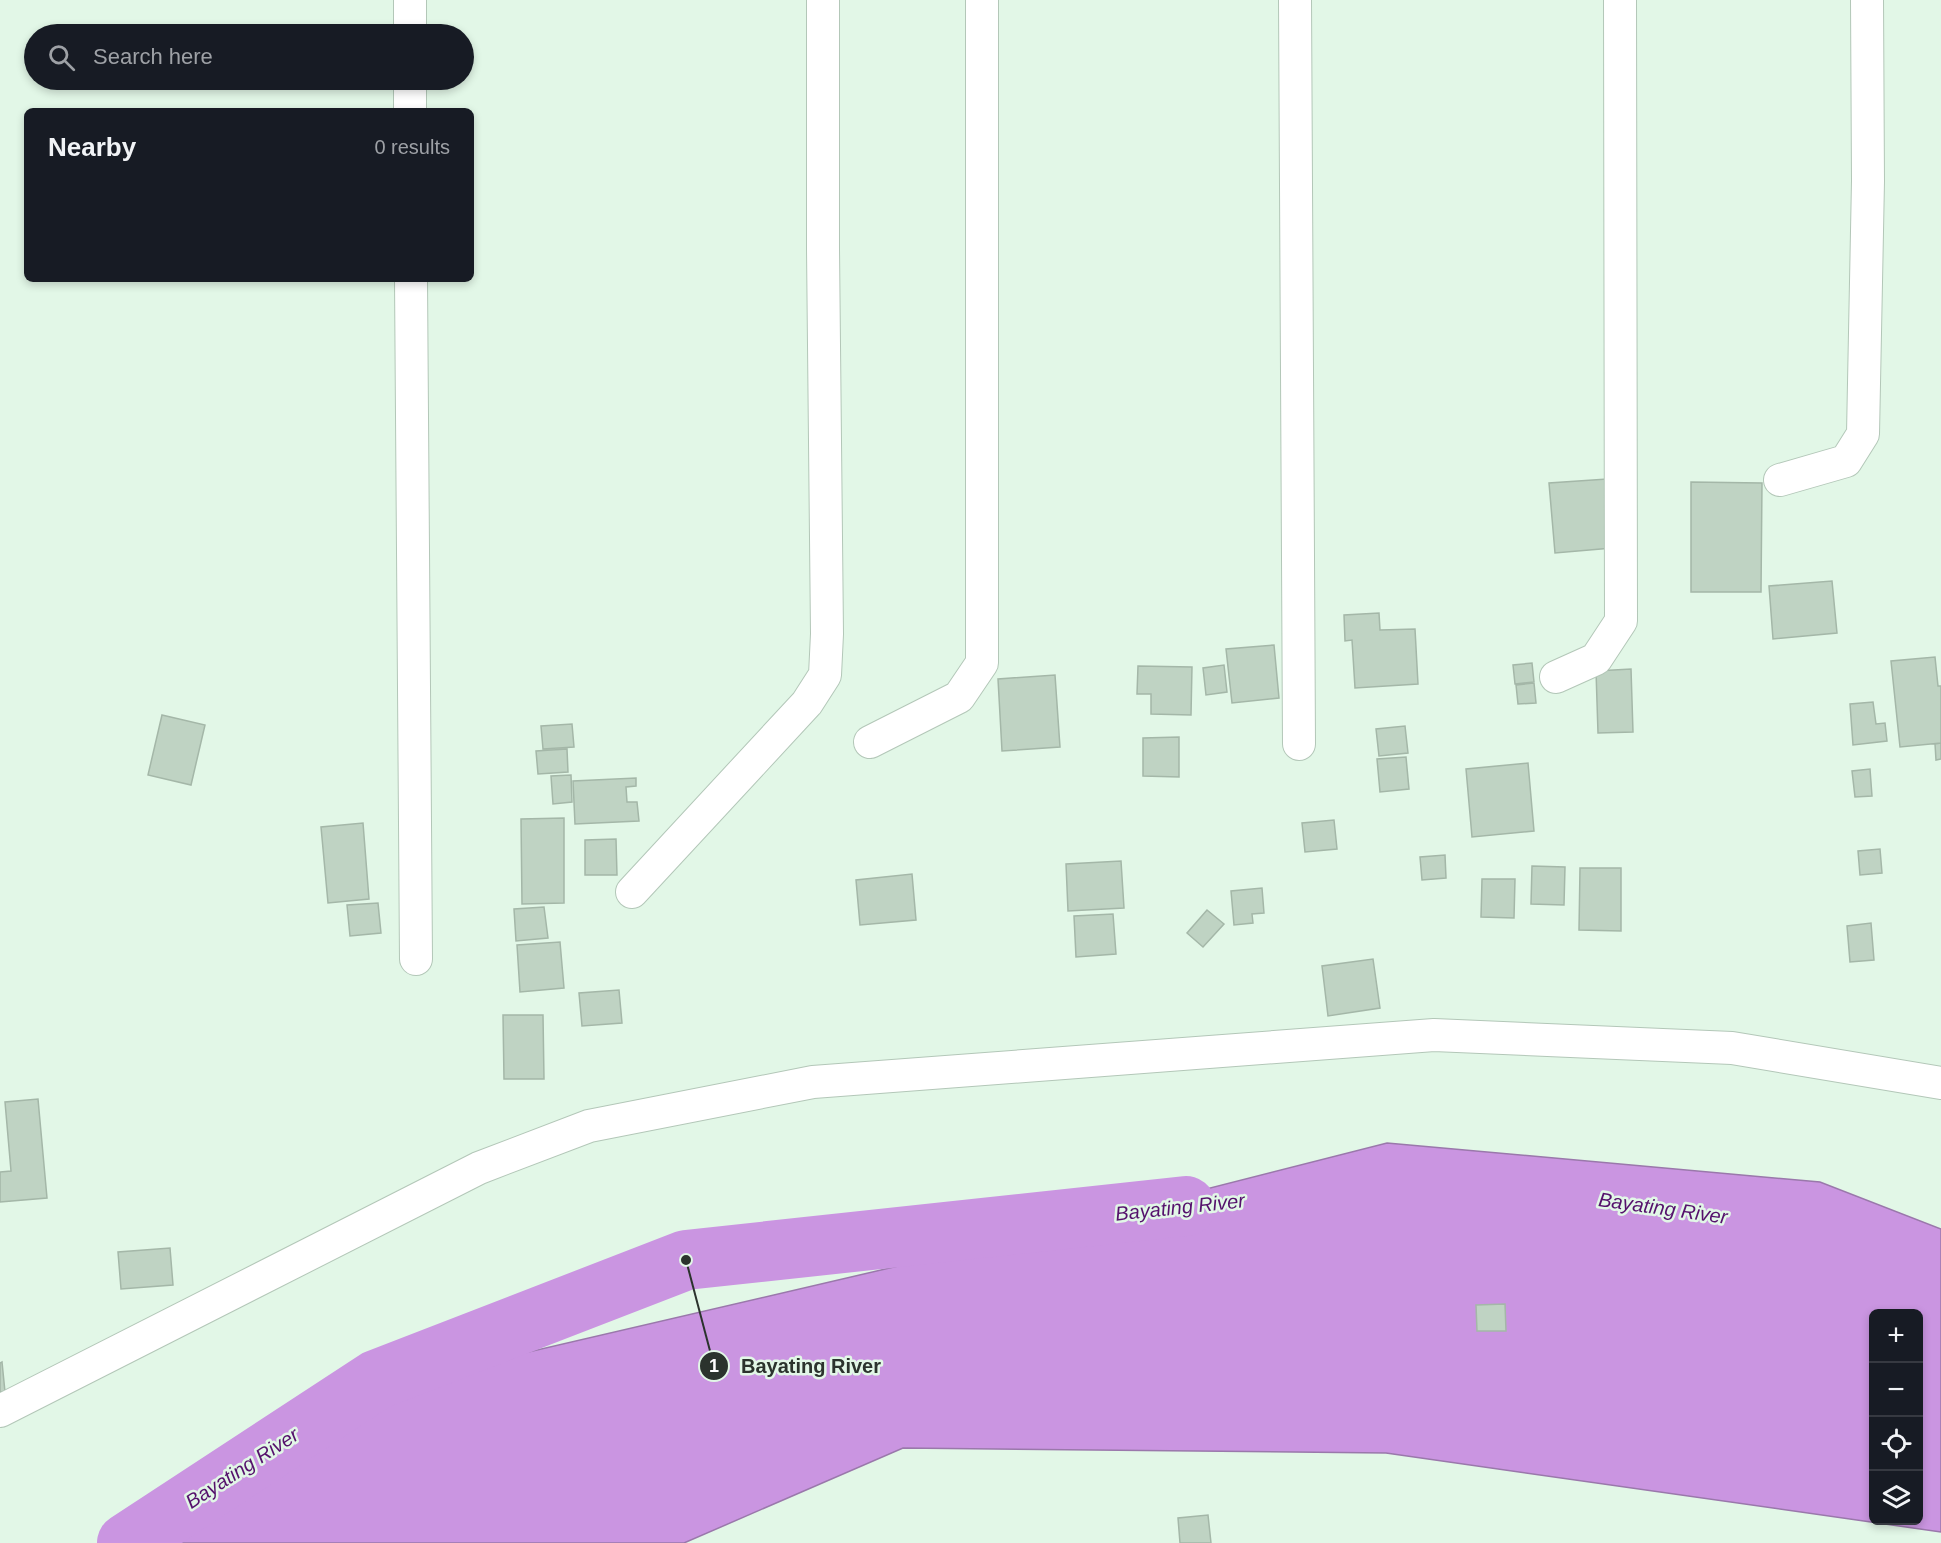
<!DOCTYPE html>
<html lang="en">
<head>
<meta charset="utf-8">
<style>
	body { margin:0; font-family:Helvetica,sans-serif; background:#20242c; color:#f1f3f6 }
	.controls { position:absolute; right:18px; bottom:18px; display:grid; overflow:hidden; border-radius:9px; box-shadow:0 3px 9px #0003 }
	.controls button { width:54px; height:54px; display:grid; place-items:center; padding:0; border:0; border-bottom:2px solid #363941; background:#171b24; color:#f1f3f6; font:30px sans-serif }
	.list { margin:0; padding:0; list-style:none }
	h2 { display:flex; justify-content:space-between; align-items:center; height:78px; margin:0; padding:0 24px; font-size:26px }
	h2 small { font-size:20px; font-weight:400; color:#9ea1a6 }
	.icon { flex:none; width:33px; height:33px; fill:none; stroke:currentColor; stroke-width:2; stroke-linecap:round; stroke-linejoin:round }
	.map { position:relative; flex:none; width:1941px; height:1543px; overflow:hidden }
	.search { position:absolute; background:#171b24; box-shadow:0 3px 9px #0003; left:24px; top:24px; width:450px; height:66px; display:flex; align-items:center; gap:15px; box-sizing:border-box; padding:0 21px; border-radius:33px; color:#9ea1a6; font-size:22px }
	.panel { position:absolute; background:#171b24; box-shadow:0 3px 9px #0003; left:24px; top:108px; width:450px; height:174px; border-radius:9px }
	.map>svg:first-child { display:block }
	.water { fill:#ca95e1; stroke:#9a78ab; stroke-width:1.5; fill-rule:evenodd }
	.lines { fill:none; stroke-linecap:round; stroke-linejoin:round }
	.river { stroke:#ca95e1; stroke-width:60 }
	.building { fill:#bfd3c3; stroke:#a4b7a8; stroke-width:1.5 }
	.street-casing { stroke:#b3c7b8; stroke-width:34 }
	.street { stroke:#fff; stroke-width:32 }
	.labels { text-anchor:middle; stroke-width:5; stroke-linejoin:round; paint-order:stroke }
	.water-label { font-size:20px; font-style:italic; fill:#55116c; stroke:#e2f7e7 }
	.leader { fill:none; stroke:#2b332d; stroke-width:2 }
	.callout-dot { fill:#2b332d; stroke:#e2f7e7; stroke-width:2 }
	.mark-label { font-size:18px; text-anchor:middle; font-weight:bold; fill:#fff }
	.callout-label { font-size:20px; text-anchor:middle; font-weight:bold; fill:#2b332d; stroke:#e2f7e7; stroke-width:5; stroke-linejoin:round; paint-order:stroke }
</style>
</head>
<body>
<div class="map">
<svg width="1941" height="1543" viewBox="0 0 1941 1543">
	<rect width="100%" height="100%" fill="#e2f7e7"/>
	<path class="water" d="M1387 1143 1820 1182 1941 1229V1532L1386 1453 903 1448 684 1543H114L438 1373 967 1250ZM1874 1314H1918V1520H1874Z"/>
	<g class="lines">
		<path class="river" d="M127 1543 376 1380 686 1260 1186 1206"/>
	</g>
	<path class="building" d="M1607 479 1612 548 1555 553 1549 483Z
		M1691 482 1762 483 1761 592H1691Z
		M1832 581 1837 633 1773 639 1769 586Z
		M1379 613 1380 630 1415 629 1418 684 1355 688 1352 640 1345 641 1344 615Z
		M1274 645 1279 698 1232 703 1226 649Z
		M1935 657 1938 686H1941V743L1900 747 1891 661Z
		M1532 663 1534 682 1515 684 1513 665Z
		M1224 665 1227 692 1206 695 1203 668Z
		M1138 666 1192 667 1191 715 1151 714V694H1137Z
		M1631 669 1633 732 1598 733 1596 671Z
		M1055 675 1060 747 1002 751 998 679Z
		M1534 683 1536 703 1518 704 1516 685Z
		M1873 702 1876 724 1885 723 1887 741 1853 745 1850 704Z
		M162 715 205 725 191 785 148 775Z
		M572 724 574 747 543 749 541 726Z
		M1405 726 1408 753 1379 756 1376 729Z
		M1179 737V777L1143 776V738Z
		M1941 743V759L1936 760 1935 744Z
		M567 749 568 772 538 774 536 751Z
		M1406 757 1409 789 1380 792 1377 759Z
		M1528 763 1534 831 1472 837 1466 769Z
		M1870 769 1872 796 1855 797 1852 771Z
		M571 775 572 802 553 804 551 776Z
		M636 778V786L626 787 627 802H637L639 821 575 824 573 781Z
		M564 818V903L522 904 521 819Z
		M1334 820 1337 849 1305 852 1302 823Z
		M363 823 369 899 328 903 321 827Z
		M616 839 617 875H585V840Z
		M1880 849 1882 873 1860 875 1858 851Z
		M1445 855 1446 878 1422 880 1420 857Z
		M1121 861 1124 908 1068 911 1066 864Z
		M1532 866 1565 867 1564 905 1531 904Z
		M1580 868H1621V931L1579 930Z
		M912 874 916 920 860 925 856 880Z
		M1482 879H1515L1514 918 1481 917Z
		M1262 888 1264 913 1252 914 1253 923 1234 925 1231 891Z
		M378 903 381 933 350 936 347 905Z
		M544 907 548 938 516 941 514 909Z
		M1207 910 1224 924 1203 947 1187 933Z
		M1113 914 1116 954 1076 957 1074 916Z
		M1871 923 1874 960 1850 962 1847 926Z
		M560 942 564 988 520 992 517 945Z
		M1373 959 1380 1008 1328 1016 1322 966Z
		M619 990 622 1023 582 1026 579 993Z
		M503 1015H543L544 1079H504Z
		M38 1099 47 1198 0 1202V1172L11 1171 5 1102Z
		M170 1248 173 1285 121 1289 118 1252Z
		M1505 1304 1506 1331H1477L1476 1305Z
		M2 1362 5 1392H0V1363Z
		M1208 1515 1211 1543H1180L1178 1518Z"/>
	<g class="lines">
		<defs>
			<path id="street" d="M410 0V34
				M1295 0 1299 744
				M410 80V111
				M411 279 416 959
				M1780 480 1846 461 1863 434 1868 181 1867 0
				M1556 677 1596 659 1621 621 1620 0
				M870 742 959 697 982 663V0
				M632 892 807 703 825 675 827 634 823 249V0
				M0 1411 479 1168 589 1126 813 1082 1434 1035 1732 1048 1941 1083"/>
		</defs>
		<use href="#street" class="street-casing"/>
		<use href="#street" class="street"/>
	</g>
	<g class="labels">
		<g class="water-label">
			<text transform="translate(1180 1207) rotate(-6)" y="7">Bayating River</text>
			<text transform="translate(1663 1208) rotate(8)" y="7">Bayating River</text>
			<text transform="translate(242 1468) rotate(-33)" y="7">Bayating River</text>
		</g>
	</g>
	<path class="leader" d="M686 1260L714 1366"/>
	<g class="callout-dot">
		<circle cx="686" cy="1260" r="6"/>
		<circle cx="714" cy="1366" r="15"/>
	</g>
	<g class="mark-label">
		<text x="714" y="1372">1</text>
	</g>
	<g class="callout-label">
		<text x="811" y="1373">Bayating River</text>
	</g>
</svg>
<div class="controls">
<button>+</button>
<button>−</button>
<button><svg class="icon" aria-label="locate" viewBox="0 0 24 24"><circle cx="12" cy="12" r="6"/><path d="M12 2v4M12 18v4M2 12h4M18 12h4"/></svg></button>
<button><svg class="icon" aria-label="layers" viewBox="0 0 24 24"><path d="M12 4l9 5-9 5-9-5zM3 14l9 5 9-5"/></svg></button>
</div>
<div class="search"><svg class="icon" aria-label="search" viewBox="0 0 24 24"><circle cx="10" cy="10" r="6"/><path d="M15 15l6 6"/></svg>Search here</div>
<section class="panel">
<h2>Nearby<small>0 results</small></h2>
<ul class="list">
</ul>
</section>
</div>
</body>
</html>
